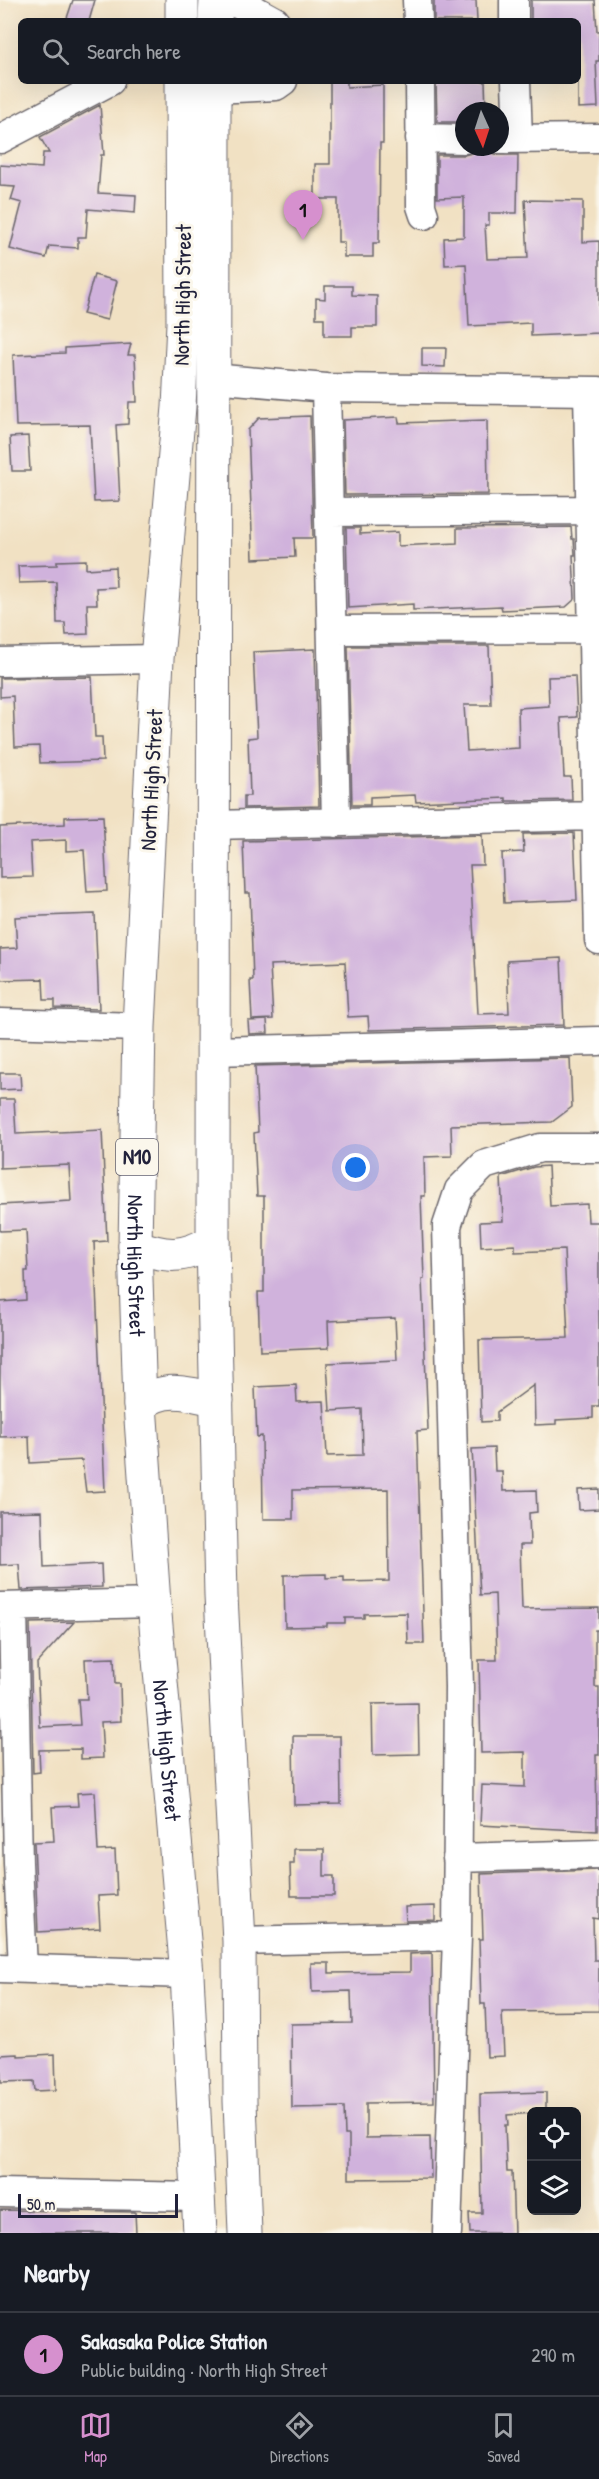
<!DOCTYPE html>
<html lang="en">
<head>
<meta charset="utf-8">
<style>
	body { margin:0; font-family:"Patrick Hand",sans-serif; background:#20242c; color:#f1f3f6 }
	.controls { position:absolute; right:18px; bottom:18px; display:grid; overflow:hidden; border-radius:9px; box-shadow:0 6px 24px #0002 }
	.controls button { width:54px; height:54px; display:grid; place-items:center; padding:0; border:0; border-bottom:2px solid #363941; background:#171b24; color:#f1f3f6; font:30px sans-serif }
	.compass { position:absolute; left:455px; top:102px; width:54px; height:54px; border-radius:50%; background:#171b24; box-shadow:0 6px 24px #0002; rotate:177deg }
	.scale { position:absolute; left:18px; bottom:15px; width:160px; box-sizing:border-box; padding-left:6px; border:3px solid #22223b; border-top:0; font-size:16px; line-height:21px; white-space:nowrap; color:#22223b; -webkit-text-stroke:4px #fbf7ec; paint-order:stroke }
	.you { position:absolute; left:356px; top:1168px; width:21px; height:21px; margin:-15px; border:4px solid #fff; border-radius:50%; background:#1a73e8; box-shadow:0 0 0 9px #1a73e833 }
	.badge { display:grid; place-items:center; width:39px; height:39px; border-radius:50%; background:#d690ce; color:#111; font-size:20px; font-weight:700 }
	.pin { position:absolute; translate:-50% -50px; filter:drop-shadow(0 2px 3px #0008) }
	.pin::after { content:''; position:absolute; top:32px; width:21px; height:18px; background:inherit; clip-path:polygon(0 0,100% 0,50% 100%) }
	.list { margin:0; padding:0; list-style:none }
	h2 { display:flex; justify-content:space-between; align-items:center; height:78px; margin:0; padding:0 24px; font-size:26px }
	h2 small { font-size:20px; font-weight:400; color:#9ea1a6 }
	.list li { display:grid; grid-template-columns:39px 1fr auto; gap:18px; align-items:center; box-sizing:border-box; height:84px; padding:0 24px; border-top:2px solid #363941 }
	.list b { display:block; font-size:22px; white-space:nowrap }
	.list p { margin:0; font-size:20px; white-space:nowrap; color:#9ea1a6 }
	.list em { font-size:20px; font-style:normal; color:#9ea1a6 }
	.icon { flex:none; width:33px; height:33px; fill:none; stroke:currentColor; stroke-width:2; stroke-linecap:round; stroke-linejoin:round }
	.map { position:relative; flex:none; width:599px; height:2233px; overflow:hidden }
	.search { position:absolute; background:#171b24; box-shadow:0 6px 24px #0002; left:18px; right:18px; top:18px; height:66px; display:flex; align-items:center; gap:15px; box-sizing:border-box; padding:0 21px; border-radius:9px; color:#9ea1a6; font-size:22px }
	.sheet { height:162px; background:#171b24 }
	nav { display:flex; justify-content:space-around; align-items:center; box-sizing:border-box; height:84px; border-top:2px solid #363941; background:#171b24; font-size:16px; color:#9ea1a6 }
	nav a { display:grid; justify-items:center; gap:3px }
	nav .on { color:#d690ce }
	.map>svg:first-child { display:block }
	.building { fill:#d0b2dc }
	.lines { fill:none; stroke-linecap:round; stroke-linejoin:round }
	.minor-casing { stroke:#6a656b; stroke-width:31 }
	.highway-casing { stroke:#6a656b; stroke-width:35 }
	.minor { stroke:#fff; stroke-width:28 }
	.highway { stroke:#fff; stroke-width:33 }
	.labels { text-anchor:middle; stroke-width:6; stroke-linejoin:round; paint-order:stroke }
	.shield { fill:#fbf7ec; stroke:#636270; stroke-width:1.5 }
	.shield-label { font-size:21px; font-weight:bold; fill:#22223b }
	.street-label { font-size:22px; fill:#22223b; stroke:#fbf7ec }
</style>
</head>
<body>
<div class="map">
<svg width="599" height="2233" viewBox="0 0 599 2233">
	<rect width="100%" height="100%" fill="#fbf7ec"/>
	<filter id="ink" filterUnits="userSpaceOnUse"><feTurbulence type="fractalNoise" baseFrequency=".0167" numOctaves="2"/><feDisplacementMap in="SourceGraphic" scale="12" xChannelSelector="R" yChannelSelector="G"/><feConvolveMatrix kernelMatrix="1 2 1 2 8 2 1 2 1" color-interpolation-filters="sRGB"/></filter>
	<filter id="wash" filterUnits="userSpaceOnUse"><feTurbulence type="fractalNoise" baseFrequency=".008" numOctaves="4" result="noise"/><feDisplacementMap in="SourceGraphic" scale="24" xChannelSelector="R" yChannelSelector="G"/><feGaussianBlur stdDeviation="1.35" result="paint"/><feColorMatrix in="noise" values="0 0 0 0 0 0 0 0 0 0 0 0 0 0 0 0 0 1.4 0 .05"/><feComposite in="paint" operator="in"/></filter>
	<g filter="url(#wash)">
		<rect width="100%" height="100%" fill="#f1e1c3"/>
		<g id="blocks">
			<path class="building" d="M73 0H95L89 21H66Z
				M434 0H447V2L476 0 477 21H434Z
				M531 0H595L597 31H599V61H596L598 107 578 108V21H531Z
				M330 81H347V87L383 85V143H380L379 243H373V257H344V242H338V199H315V164H330Z
				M436 81H485L486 111H464V122H437Z
				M100 105 104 155H101L98 193 136 195 135 213 88 209 86 237H78V248L49 246 46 258 10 249 22 203 11 200 15 187 0 186V165L42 168 43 153H49L40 137Z
				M478 147H486L491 153 500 155H518L517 213H489V225H485L487 259 528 258 525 200 583 201V242L599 241V333L531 336V323L469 326 466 264 445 265 444 238 464 237V197L437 198V155H464L472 153Z
				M94 275 117 281 107 320 83 314Z
				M325 286H352V295L377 296V327H352V336H324V318H316V298L325 299Z
				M131 344 128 355H135L137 402H129L128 424 116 425 120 501 94 502 90 425 16 426 13 355 65 353V348Z
				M422 348H446L445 367 422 366Z
				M310 416 313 538H294L295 557 253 559 248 430 259 418Z
				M398 417 399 423 487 420 488 494 345 495 343 420Z
				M28 436 30 471H12L10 437Z
				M571 527 572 539H574L575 555H573L575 599 566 607 502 610 501 606 413 610V604L348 608 346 528H360V534L398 532V546L457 543V528Z
				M86 560V569L115 567 116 587 96 588 97 604H87L88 634 66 635 65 623H57L56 582 19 583 18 566 57 565V561Z
				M348 646H489L491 705H464L467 751 519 748 518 708 549 706 548 677 575 676 577 717 561 718 564 777H571L572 800 522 801H506V798L416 802 415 795 370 797V805H352Z
				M315 649 319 806 244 808V796H250L248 738 257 737 253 652Z
				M92 677 95 737H102L103 761 40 763 39 746 15 747 13 696 0 697V678Z
				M103 816 107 891 87 892 84 850 66 851V840L30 842 32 877 0 878V827L65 824V817Z
				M574 833 577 900 504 903 502 853 524 852 523 834Z
				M482 835 483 865H470L478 1014 509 1013 507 961 561 958 564 1025 369 1030 368 1016 348 1017 345 962 270 965 273 1019 252 1020 250 980H253L250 893H245L243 841Z
				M95 914 99 1009 55 1008V1000H44L43 979 0 980V949L17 948 15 917Z
				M267 1020 268 1033 249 1034 248 1021Z
				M570 1058 572 1107 552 1122 451 1125 452 1156 424 1157 425 1196H421L424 1279H422L428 1430 417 1431 424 1644H408L407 1613 364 1614V1618H345V1623H327V1626L285 1627 284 1575 326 1574V1578L344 1577V1582L389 1581 388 1489 293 1490V1519H263L262 1436 257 1437 255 1387 296 1385 297 1402 324 1401 327 1456 363 1455 362 1409 330 1411 327 1363 397 1360 395 1318 328 1321 329 1348 260 1351 258 1292H264V1196H257L254 1133 258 1132 255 1066Z
				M0 1073H20L21 1089 0 1090Z
				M0 1099H14L16 1134 102 1130 107 1241 94 1242 105 1491 86 1492 82 1460 30 1463 29 1436 0 1437V1302L26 1300 25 1271H28L26 1230 0 1231V1205L71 1201 69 1165 0 1168Z
				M548 1166 550 1206 587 1204 588 1222H599V1406H593V1418L556 1420V1424L535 1425 534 1385 497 1412V1421L481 1422 479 1340 568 1338 564 1250 515 1252V1245L481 1247 480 1222 503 1221 501 1177 534 1167Z
				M494 1448 495 1471H502L503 1491 536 1490 537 1512 529 1513 530 1545H520L522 1609 599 1608V1630H595V1687H599V1755H596L597 1831 480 1825 482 1785 525 1787V1752L481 1753 479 1660H497L495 1594 480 1595 472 1449Z
				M599 1489V1509L579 1510 578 1490Z
				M42 1511 44 1567 101 1564 102 1587 21 1590 19 1564 0 1565V1512Z
				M74 1622 37 1663 40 1727 80 1725 78 1699H87L85 1659 114 1658 115 1684H120L121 1721 101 1722 103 1758 81 1759V1749L39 1750 40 1772 33 1773 30 1623Z
				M418 1703 419 1754 373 1755 372 1704Z
				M293 1736H340L341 1804 294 1805Z
				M95 1792 98 1851 115 1850 117 1895 98 1896 100 1928 38 1932 34 1842 54 1841 52 1807 78 1806 77 1793Z
				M294 1849H324V1876H334V1896H291L290 1864H294Z
				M599 1870V1919L593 1918 594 1960H599V2011L502 2012 504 2056 487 2057 485 2004H481L479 1939H483L481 1874Z
				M435 1906V1920L406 1921 405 1907Z
				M432 1953 434 2102 366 2103V2138L430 2137 431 2178 349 2179V2135H345L344 2107 292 2108 291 2024 352 2023 351 1991 312 1992 311 1963H329V1973L410 1972V1954Z
				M18 2054V2056L55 2054 56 2090 35 2091 34 2081 1 2082 0 2055Z
				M546 2092V2112L507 2115 508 2125H505L507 2172H512L514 2233H470L469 2213H482L480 2094Z
				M0 2210 135 2212 136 2233H0Z"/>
		</g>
	</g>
	<g filter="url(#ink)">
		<use href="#blocks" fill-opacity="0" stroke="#6a656b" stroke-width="1.5"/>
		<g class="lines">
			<defs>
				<path id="minor" d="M224 0 255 10 275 21
					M417 0 418 21
					M514 0V21
					M420 81 421 206 424 215
					M516 81 518 139
					M213 89 276 86 283 81
					M420 138 464 139
					M0 139 110 81
					M500 139 599 138
					M212 378 326 388 599 391
					M326 388 336 823
					M588 391 599 940
					M330 512 589 510
					M332 630 593 629
					M0 662 157 659
					M214 825 597 816
					M0 1023 139 1027
					M213 1051 599 1041
					M0 1607 154 1603
					M13 1607 18 1863 23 1968
					M457 1858 599 1854
					M239 1941 457 1936
					M0 1968 187 1974
					M0 2193 197 2197
					M447 2233 457 1936 459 1687 447 1226 459 1190 484 1165 540 1148H599"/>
				<g id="highway">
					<path d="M182 21V0"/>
					<path d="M215 21 216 0"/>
					<path id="s1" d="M182 81 183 323 179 407 157 659 139 1027 135 1246 140 1405 154 1603 187 1974 200 2233"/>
					<path d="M214 81 213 1241 221 1596 239 1941 240 2101 245 2233"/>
					<path d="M135 1246C166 1257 183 1259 213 1241"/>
					<path d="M140 1405C164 1385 188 1393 217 1400"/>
				</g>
			</defs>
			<use href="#minor" class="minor-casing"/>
			<use href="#highway" class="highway-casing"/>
			<use href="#minor" class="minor"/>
			<use href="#highway" class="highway"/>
		</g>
	</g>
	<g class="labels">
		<rect class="shield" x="116" y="1139" width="42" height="36" rx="4.5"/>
		<g class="shield-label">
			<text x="137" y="1164">N10</text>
		</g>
		<g class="street-label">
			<text transform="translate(182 295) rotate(-89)" y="8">North High Street</text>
			<text transform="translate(151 780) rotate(-87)" y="8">North High Street</text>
			<text dy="8" stroke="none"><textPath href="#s1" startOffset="1186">North High Street</textPath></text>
			<text dy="8" stroke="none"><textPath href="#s1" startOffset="1672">North High Street</textPath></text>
		</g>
	</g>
</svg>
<div class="controls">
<button><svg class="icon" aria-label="locate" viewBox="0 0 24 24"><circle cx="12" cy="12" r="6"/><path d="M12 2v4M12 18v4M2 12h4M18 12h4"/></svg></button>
<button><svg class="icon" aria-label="layers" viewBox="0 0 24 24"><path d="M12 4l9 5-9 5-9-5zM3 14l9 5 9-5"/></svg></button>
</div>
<svg class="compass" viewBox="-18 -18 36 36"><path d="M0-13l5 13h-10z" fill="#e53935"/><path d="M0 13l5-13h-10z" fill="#9ea1a6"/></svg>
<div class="scale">50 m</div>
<div class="you"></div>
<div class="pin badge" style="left:303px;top:240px">1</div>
<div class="search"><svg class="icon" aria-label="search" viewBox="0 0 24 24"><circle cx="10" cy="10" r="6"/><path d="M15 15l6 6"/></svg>Search here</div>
</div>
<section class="sheet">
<h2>Nearby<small></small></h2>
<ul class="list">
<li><span class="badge">1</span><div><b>Sakasaka Police Station</b><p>Public building · North High Street</p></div><em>290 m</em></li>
</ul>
</section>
<nav>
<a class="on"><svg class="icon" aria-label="map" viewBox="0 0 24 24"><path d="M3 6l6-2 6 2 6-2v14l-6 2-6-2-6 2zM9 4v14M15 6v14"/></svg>Map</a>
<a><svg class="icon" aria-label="directions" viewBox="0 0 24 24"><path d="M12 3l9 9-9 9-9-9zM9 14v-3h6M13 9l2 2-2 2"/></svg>Directions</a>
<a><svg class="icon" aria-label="saved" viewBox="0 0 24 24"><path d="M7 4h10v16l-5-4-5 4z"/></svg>Saved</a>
</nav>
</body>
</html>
